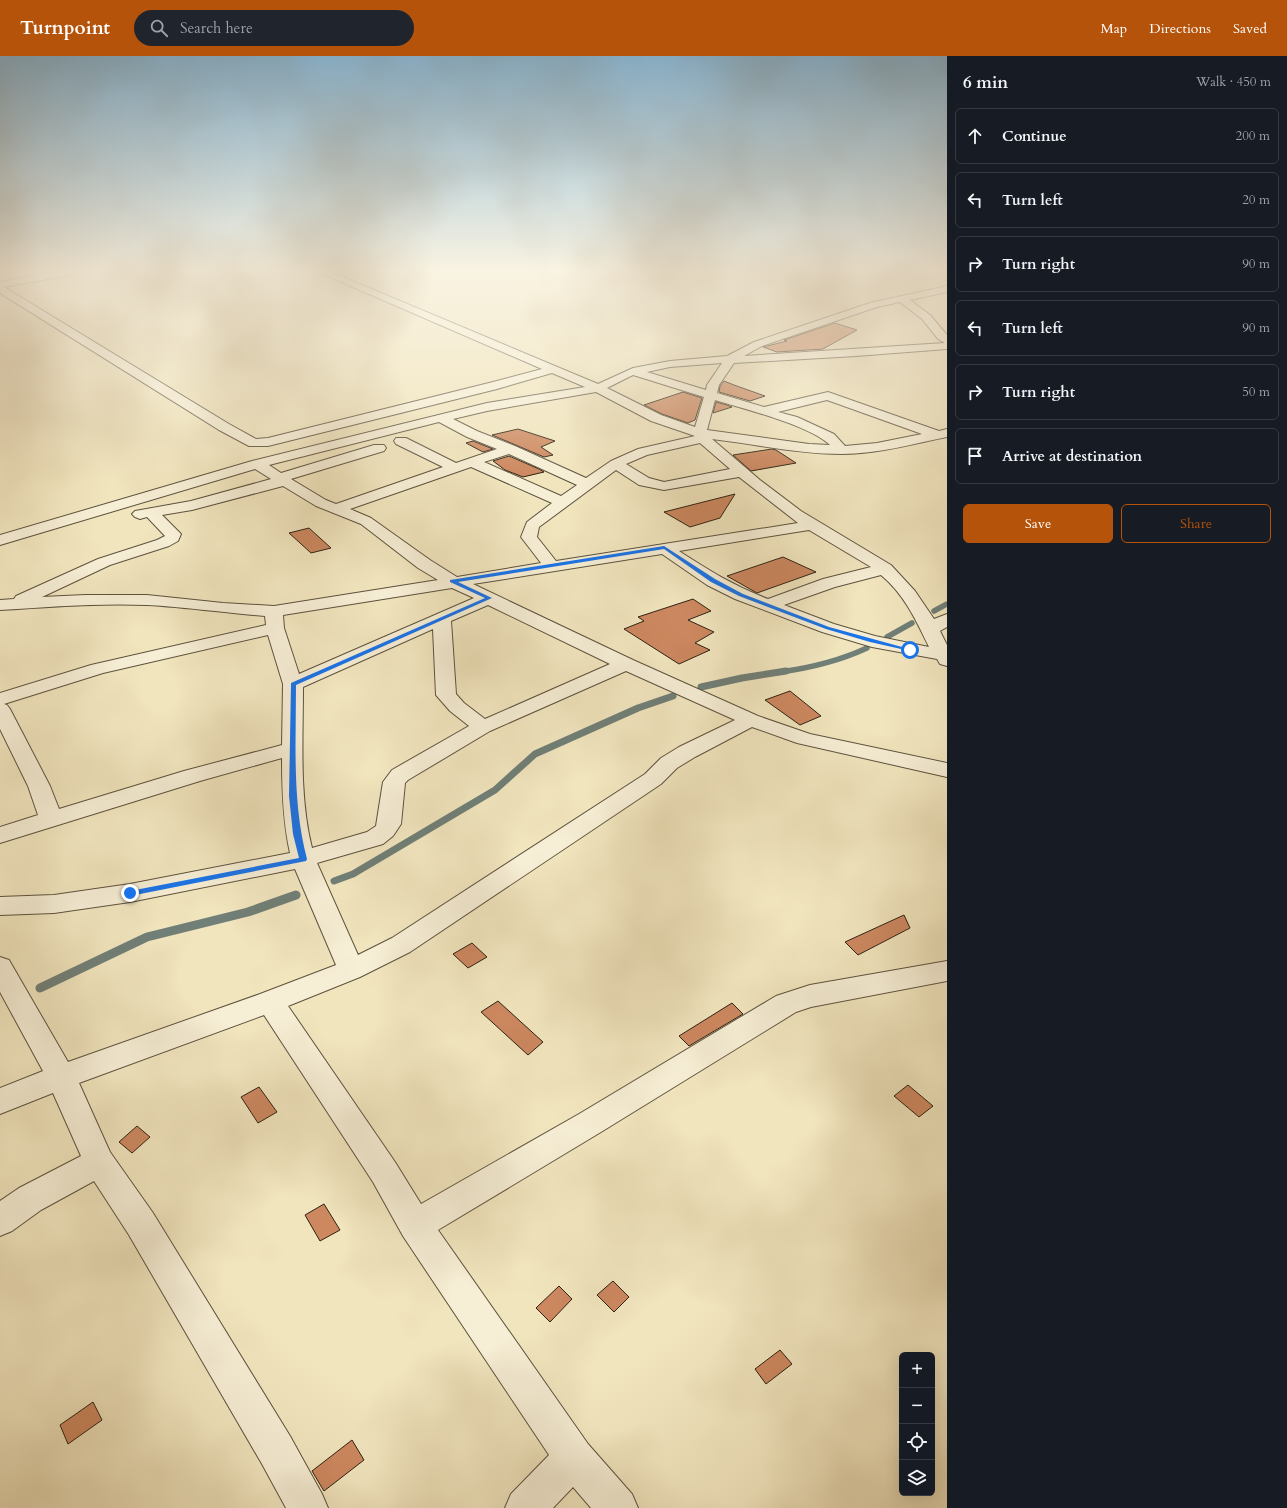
<!DOCTYPE html>
<html lang="en">
<head>
<meta charset="utf-8">
<style>
	body { margin:0; font-family:Cardo,serif; background:#20242c; color:#f1f3f6 }
	.controls { position:absolute; right:12px; bottom:12px; display:grid; overflow:hidden; border-radius:6px; box-shadow:0 4px 16px #0002 }
	.controls button { width:36px; height:36px; display:grid; place-items:center; padding:0; border:0; border-bottom:1px solid #363941; background:#171b24; color:#f1f3f6; font:20px sans-serif }
	.stop { position:absolute; width:12px; height:12px; margin:-9px; border:3px solid #1a73e8; border-radius:50%; background:#fff }
	.stop.end { background:#1a73e8; border-color:#fff; box-shadow:0 1px 4px #0008 }
	.list { margin:0; padding:0; list-style:none }
	h2 { display:flex; justify-content:space-between; align-items:center; height:52px; margin:0; padding:0 16px; font-size:17px }
	h2 small { font-size:13px; font-weight:400; color:#9ea1a6 }
	.list li { display:grid; grid-template-columns:26px 1fr auto; gap:12px; align-items:center; box-sizing:border-box; height:56px; margin:0 8px 8px; padding:0 8px; border:1px solid #363941; border-radius:6px }
	.list b { display:block; font-size:15px; white-space:nowrap }
	.list em { font-size:13px; font-style:normal; color:#9ea1a6 }
	.actions { display:flex; gap:8px; padding:12px 16px }
	.actions a { flex:1; padding:9px 0; border:1px solid #b45309; border-radius:6px; text-align:center; font-size:14px; color:#b45309 }
	.actions .main { background:#b45309; color:#fff }
	.icon { flex:none; width:22px; height:22px; fill:none; stroke:currentColor; stroke-width:2; stroke-linecap:round; stroke-linejoin:round }
	.map { position:relative; flex:none; width:947px; height:1452px; overflow:hidden }
	header { display:flex; align-items:center; gap:24px; box-sizing:border-box; height:56px; padding:0 20px; background:#b45309; color:#fff }
	header strong { font-size:19px }
	nav { display:flex; gap:22px; margin-inline-start:auto; font-size:14px }
	.search { width:280px; height:36px; background:#20242c; display:flex; align-items:center; gap:10px; box-sizing:border-box; padding:0 14px; border-radius:22px; color:#9ea1a6; font-size:15px }
	main { display:flex }
	aside { flex:1; background:#171b24 }
	.map>svg:first-child { display:block }
	.lines { fill:none; stroke-linecap:round; stroke-linejoin:round }
	.stream-far2 { stroke:#707f77; stroke-width:5.5 }
	.stream-far1 { stroke:#707f77; stroke-width:7 }
	.stream { stroke:#707f77; stroke-width:9 }
	.building { fill:#cd8860; stroke:#2c2112 }
	.minor-casing { stroke:#5d523d; stroke-width:2 }
	.minor { fill:#f6eed5; fill-rule:evenodd }
	.route { fill:#1a73e8 }
</style>
</head>
<body>
<header>
<strong>Turnpoint</strong>
<div class="search"><svg class="icon" aria-label="search" viewBox="0 0 24 24"><circle cx="10" cy="10" r="6"/><path d="M15 15l6 6"/></svg>Search here</div>
<nav><a>Map</a><a>Directions</a><a>Saved</a></nav>
</header>
<main>
<div class="map">
<svg width="947" height="1452" viewBox="0 0 947 1452">
	<rect width="100%" height="100%" fill="#f1e5be"/>
	<filter id="stains"><feTurbulence type="fractalNoise" baseFrequency=".005" numOctaves="4"/><feColorMatrix values="0 0 0 0 .2 0 0 0 0 .09 0 0 0 0 .02 0 0 0 .5 -.17"/></filter>
	<radialGradient id="worn" r=".72"><stop offset=".6" stop-color="#630" stop-opacity="0"/><stop offset="1" stop-color="#630" stop-opacity=".3"/></radialGradient>
	<g class="lines">
		<path class="stream-far2" d="M934 555 947 548
			M887 581 912 567
			M780 616C810 612 839 605 867 592"/>
		<path class="stream-far1" d="M701 631 742 622 786 615
			M334 825 353 818 495 734 535 698 638 652 673 640"/>
		<path class="stream" d="M40 932 147 881 248 856 296 839"/>
	</g>
	<path class="building" d="M835 267 857 274 823 293 777 296 763 291 787 285 784 284Z
		M724 325 734 329 765 340 750 345 719 336 720 330Z
		M683 336 702 342 695 364 688 367 662 358 644 349Z
		M716 346 727 349 732 351 713 357Z
		M518 373 555 385 541 391 553 399 544 401 492 379Z
		M473 385 493 393 483 396 466 387Z
		M772 393 776 394 796 407 751 415 733 399Z
		M509 400 539 413 544 416 523 421 505 414 493 405Z
		M735 438 720 462 690 471 664 456Z
		M309 472 331 492 311 497 289 477Z
		M783 501 816 516 757 537 727 520Z
		M693 543 711 555 688 564 714 576 695 587 710 594 679 608 624 573 644 565 638 561Z
		M790 635 821 660 800 669 765 644Z
		M904 859 910 872 858 899 845 886Z
		M472 887 487 901 468 912 453 898Z
		M498 945 543 986 528 999 481 956Z
		M732 947 743 958 689 990 679 980Z
		M908 1029 933 1050 919 1061 894 1040Z
		M259 1031 277 1056 258 1067 241 1041Z
		M137 1070 150 1081 132 1097 119 1086Z
		M324 1148 340 1174 320 1185 305 1159Z
		M613 1225 629 1241 614 1256 597 1239Z
		M559 1230 572 1243 550 1266 536 1252Z
		M780 1294 792 1308 766 1328 755 1313Z
		M93 1346 102 1364 68 1388 60 1369Z
		M352 1384 364 1404 324 1435 312 1415Z"/>
	<g class="lines">
		<defs>
			<path id="minor" d="M52 216H73L69 219 4 231 229 368 256 383 268 382 489 327 542 313 318 216H331L598 328 633 312 670 305 727 300 754 286 870 247 947 230V236L910 244 930 259 947 279V293L856 300 734 307 719 329 717 337 764 351 828 336 939 375 947 373V381C913 388 877 398 842 398 799 398 754 388 712 383L760 424 801 455 891 509 915 535 934 563 947 558V571L940 575 947 589V610L940 608 937 603 872 591 822 576 735 543 707 529 662 498 473 528 633 604 758 660 810 678 947 707V721L797 687 752 671 695 701 677 712 661 728 410 896 360 921 288 950 395 1106 421 1148 579 1058 776 940 810 929 947 905V925L811 951 796 956 601 1076 438 1174 588 1388 632 1438 638 1452H591L573 1431 553 1452H505L511 1438 549 1399 403 1180 373 1126 264 959 79 1027 110 1096 153 1157 290 1380 322 1438 328 1452H286L262 1408 129 1179 94 1125 41 1154 12 1175 0 1180V1145L19 1132 81 1100 53 1037 0 1058V1032L43 1015 0 936V901L9 904 68 1006 260 938 336 909 295 813 130 846 54 857 0 859V841L54 839 130 828 290 797C283 766 282 735 282 702L200 725 0 787V771L38 759 28 730 0 673V637L91 609 266 569 265 560C226 557 186 551 147 549 98 547 49 551 0 554V544L14 543 16 540 98 503 157 484 165 480 147 461 140 463 135 461 132 458 135 455 191 445 271 423 255 413 0 489V479L252 405 487 347 585 331 552 317 497 333 268 390H249L219 374 0 237V226ZM900 246 922 263 938 283 945 287 744 300 762 290 877 251ZM722 307 707 329 706 334 647 316 670 311ZM633 319 704 341 695 371 661 359 607 332ZM596 336 651 365 695 380 638 393 611 405 586 422 515 390 477 375 453 363 487 355ZM715 344C744 353 809 369 830 389L809 388 707 374ZM827 344 922 378 877 387 845 390 834 378 797 361 778 356ZM439 366 467 381 497 393 456 407 406 382H396L394 385 396 388 443 411 336 448 326 444 291 423 384 395 386 392 384 389H374L281 417 269 409ZM700 387 730 413 664 426 649 422 626 408 647 399ZM509 398 577 429 561 440 484 406ZM471 411 552 447 527 466 521 481 541 507 457 521 430 504 371 462 350 453ZM616 414 639 429 664 434 739 421 798 467 556 505 537 481 539 471ZM283 430 316 450 361 468 418 512 438 524 274 550 223 547 147 539H85L42 541 110 509 169 490 178 485 181 478 162 459 192 454ZM809 474 871 511 823 523 768 543C734 530 710 515 679 495ZM881 519C904 538 916 564 929 591L875 580 834 568 784 549 835 531ZM452 532 474 542 299 618 284 572 283 559ZM488 549 610 608 485 663 464 647 456 638 451 565ZM433 573 436 639 450 655 469 670 392 714 383 726 376 770 367 776 312 792C299 740 303 684 303 631ZM268 579 283 628 282 689 184 715 59 753 50 730 10 653 7 649 4 648 103 617ZM626 615 735 664 679 691 661 702 645 718 392 882 358 899 317 807 383 788 393 780 401 768 405 727 408 724 490 675Z"/>
		</defs>
		<use href="#minor" class="minor-casing"/>
		<use href="#minor" class="minor"/>
	</g>
	<linearGradient id="sky" x2="0" y2="1"><stop stop-color="#8ab8d6"/><stop offset="0.51" stop-color="#f9f3e2"/><stop offset="1" stop-color="#f9f3e2" stop-opacity="0"/></linearGradient>
	<rect width="947" height="420" fill="url(#sky)"/>
	<path class="route" d="M664 490 715 523 743 538 829 571 913 594 910 595 870 586 826 573 739 540 711 526 664 493 458 526 492 542 296 629C296 687 292 746 307 803L306 805 130 840 128 839V836L130 835 299 802 293 778 289 740 291 627 485 542 450 526V524Z"/>
	<rect width="100%" height="100%" filter="url(#stains)"/>
	<rect width="100%" height="100%" fill="url(#worn)"/>
</svg>
<div class="controls">
<button>+</button>
<button>−</button>
<button><svg class="icon" aria-label="locate" viewBox="0 0 24 24"><circle cx="12" cy="12" r="6"/><path d="M12 2v4M12 18v4M2 12h4M18 12h4"/></svg></button>
<button><svg class="icon" aria-label="layers" viewBox="0 0 24 24"><path d="M12 4l9 5-9 5-9-5zM3 14l9 5 9-5"/></svg></button>
</div>
<div class="stop" style="left:910px;top:594px"></div>
<div class="stop end" style="left:130px;top:837px"></div>
</div>
<aside>
<h2>6 min<small>Walk · 450 m</small></h2>
<ul class="list">
<li><svg class="icon" aria-label="ahead" viewBox="0 0 24 24"><path d="M12 20V5M6 11l6-6 6 6"/></svg><div><b>Continue</b></div><em>200 m</em></li>
<li><svg class="icon" aria-label="left" viewBox="0 0 24 24"><path d="M17 20v-9H6M10 6l-5 5 5 5"/></svg><div><b>Turn left</b></div><em>20 m</em></li>
<li><svg class="icon" aria-label="right" viewBox="0 0 24 24"><path d="M7 20v-9h11M14 6l5 5-5 5"/></svg><div><b>Turn right</b></div><em>90 m</em></li>
<li><svg class="icon" aria-label="left" viewBox="0 0 24 24"><path d="M17 20v-9H6M10 6l-5 5 5 5"/></svg><div><b>Turn left</b></div><em>90 m</em></li>
<li><svg class="icon" aria-label="right" viewBox="0 0 24 24"><path d="M7 20v-9h11M14 6l5 5-5 5"/></svg><div><b>Turn right</b></div><em>50 m</em></li>
<li><svg class="icon" aria-label="arrive" viewBox="0 0 24 24"><path d="M6 21V4h12l-3 4 3 4H6"/></svg><div><b>Arrive at destination</b></div></li>
</ul>
<div class="actions"><a class="main">Save</a><a>Share</a></div>
</aside>
</main>
</body>
</html>
